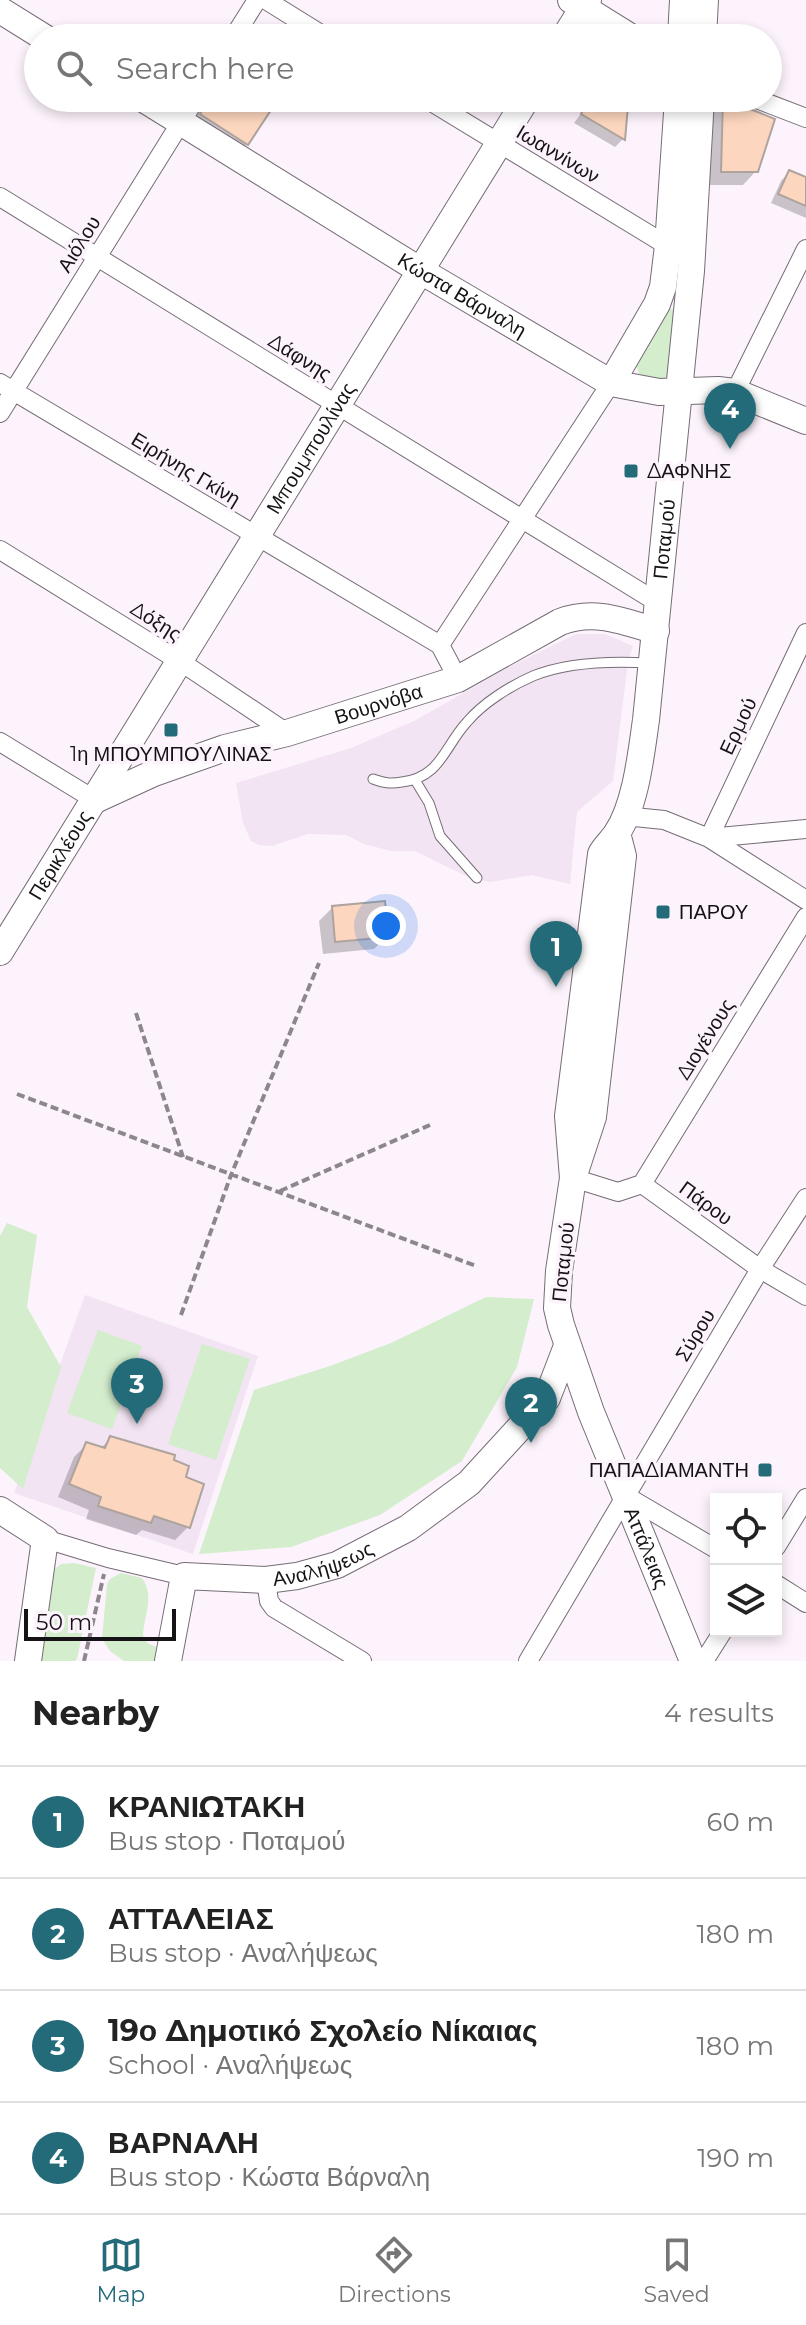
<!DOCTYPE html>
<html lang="en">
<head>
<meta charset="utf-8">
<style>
	body { margin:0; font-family:Montserrat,sans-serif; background:#f6f6f6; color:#222 }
	.controls { position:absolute; right:24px; bottom:24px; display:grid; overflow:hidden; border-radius:0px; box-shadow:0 4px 12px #0003 }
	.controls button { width:72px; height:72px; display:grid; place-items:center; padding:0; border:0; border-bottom:2px solid #e0e0e0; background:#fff; color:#222; font:40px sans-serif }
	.scale { position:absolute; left:24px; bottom:20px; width:152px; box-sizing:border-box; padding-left:8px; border:4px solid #161316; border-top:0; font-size:22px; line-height:28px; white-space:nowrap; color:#161316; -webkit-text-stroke:6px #fdf3fc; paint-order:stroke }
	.you { position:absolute; left:386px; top:926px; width:28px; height:28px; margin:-20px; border:6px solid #fff; border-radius:50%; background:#1a73e8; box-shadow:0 0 0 12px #1a73e833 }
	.badge { display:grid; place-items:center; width:52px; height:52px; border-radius:50%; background:#246b79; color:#fff; font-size:26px; font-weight:700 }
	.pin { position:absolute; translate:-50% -66px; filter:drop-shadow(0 2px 4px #0008) }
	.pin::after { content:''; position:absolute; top:42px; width:28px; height:24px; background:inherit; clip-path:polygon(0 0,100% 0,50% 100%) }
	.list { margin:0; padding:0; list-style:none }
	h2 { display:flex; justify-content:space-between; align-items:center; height:104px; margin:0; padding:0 32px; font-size:34px }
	h2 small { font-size:26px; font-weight:400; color:#767676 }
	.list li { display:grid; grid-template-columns:52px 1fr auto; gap:24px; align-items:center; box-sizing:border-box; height:112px; padding:0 32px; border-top:2px solid #e0e0e0 }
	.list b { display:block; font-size:30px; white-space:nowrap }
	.list p { margin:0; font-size:26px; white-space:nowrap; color:#767676 }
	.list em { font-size:26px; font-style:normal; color:#767676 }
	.icon { flex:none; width:44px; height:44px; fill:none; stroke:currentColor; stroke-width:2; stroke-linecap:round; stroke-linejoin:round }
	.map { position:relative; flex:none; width:806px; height:1661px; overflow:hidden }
	.search { position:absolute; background:#fff; box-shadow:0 4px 12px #0003; left:24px; right:24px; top:24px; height:88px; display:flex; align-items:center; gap:20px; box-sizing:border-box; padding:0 28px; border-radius:44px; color:#767676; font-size:30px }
	.sheet { height:552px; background:#fff }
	nav { display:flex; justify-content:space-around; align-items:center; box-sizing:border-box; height:112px; border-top:2px solid #e0e0e0; background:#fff; font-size:22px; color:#767676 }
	nav a { display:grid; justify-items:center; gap:4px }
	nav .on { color:#246b79 }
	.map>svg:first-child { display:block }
	.built { fill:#f2e4f2 }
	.green { fill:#d3edcd }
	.shadow { fill:#0003 }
	.building { fill:#fcd6be; stroke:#aea39d; stroke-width:2 }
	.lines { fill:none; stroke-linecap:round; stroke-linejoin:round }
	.lane-casing { stroke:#756d75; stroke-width:11 }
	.street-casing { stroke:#756d75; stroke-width:20 }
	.secondary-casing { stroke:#756d75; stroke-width:28 }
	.path { stroke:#8d878d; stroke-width:4; stroke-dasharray:8 4; stroke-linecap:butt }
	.lane { stroke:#fff; stroke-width:9 }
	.street { stroke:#fff; stroke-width:18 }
	.secondary { stroke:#fff; stroke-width:26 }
	.poi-dot { fill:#246b79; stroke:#fdf3fc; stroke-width:3 }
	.labels { text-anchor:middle; stroke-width:7; stroke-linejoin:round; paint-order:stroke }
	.street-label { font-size:20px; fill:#161316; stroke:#fdf3fc }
	.poi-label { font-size:20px; fill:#161316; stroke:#fdf3fc; text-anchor:start }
</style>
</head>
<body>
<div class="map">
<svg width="806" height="1661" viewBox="0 0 806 1661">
	<rect width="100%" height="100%" fill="#fdf3fc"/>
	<path class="built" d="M576 634H605L633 646 628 662 613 781 577 812 570 884 532 875 490 882 470 878 415 851H391L364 844 346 835 308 834 272 846 259 845 251 841 243 823 236 783 351 748 416 720 509 667Z
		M85 1295 258 1356 193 1554 14 1493Z"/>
	<path class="green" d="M671 309 675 310 672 375 663 383 640 377 636 365 667 310Z
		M7 1223 37 1235 27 1307 61 1367 23 1489 0 1468V1236Z
		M486 1297 534 1299 517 1367 462 1461 380 1515 291 1547 199 1554 254 1390 330 1366 391 1343Z
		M98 1330 142 1346 112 1429 67 1413Z
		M202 1344 250 1359 216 1460 168 1444Z
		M74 1563 96 1568 77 1659 75 1661H35L52 1571 61 1564Z
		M121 1573 142 1578C155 1596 144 1615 143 1635 146 1646 155 1646 165 1648L161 1661H124L110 1651 102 1639 107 1584 110 1579Z"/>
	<path class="shadow" d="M195 98H270L247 144 238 152 193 123 200 109Z
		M723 99 756 171 743 185H708L710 112Z
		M591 100 623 139 615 147 574 123Z
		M789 172 806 179V218L771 203 781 181Z
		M332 908 387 936 374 949 323 954 319 921Z
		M111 1438 171 1461 183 1478 188 1527 175 1540 142 1530 136 1535 86 1519 89 1510 58 1497 74 1457 87 1444 100 1449Z"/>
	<path class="building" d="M210 98H279L248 145 200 114Z
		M590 98 628 106 625 140 581 114Z
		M723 98 775 119 758 172H721Z
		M789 170 806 177V206L778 194Z
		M385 901 389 937 335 942 332 906Z
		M110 1436 175 1455 174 1460 189 1466 186 1477 204 1484 190 1528 154 1516 151 1523 98 1506 101 1497 69 1484 86 1442 105 1448Z"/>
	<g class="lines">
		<defs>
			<path id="lane" d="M373 779C384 783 390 784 402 782 441 777 444 747 467 722 483 703 510 686 533 676 567 662 612 661 649 663
				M415 780 429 803 440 836 477 878"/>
			<path id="street" d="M266 0 327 38
				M233 38 257 0
				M425 98 668 246
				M754 98 806 118
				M0 197 660 604
				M0 383 440 645 458 679
				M735 392 806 249
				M0 413 196 98
				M0 550 181 662 287 733
				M440 645 611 383
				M0 742 95 800
				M624 816 664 820 709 838 806 829
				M709 838 806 633
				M709 838 806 900
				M573 1178 618 1192 642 1184
				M642 1184 806 917
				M642 1184 760 1269 806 1296
				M626 1496 716 1549
				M45 1539 108 1558 184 1576
				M776 1547 806 1498
				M266 1580 269 1601 274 1608 362 1661
				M776 1584 806 1603
				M528 1661 760 1269 806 1198
				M704 1661 723 1631"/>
			<g id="secondary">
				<path d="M571 0 632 38"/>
				<path d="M0 10 45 38"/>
				<path d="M564 38 588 0"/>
				<path d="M681 38 683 0"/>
				<path d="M703 38 705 0"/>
				<path id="s1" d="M142 98 421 271 611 383 659 392 718 390 735 392 806 421"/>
				<path d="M611 383 657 304 663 287 668 246 678 98"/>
				<path id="s2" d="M95 800 154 773 225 748 287 733 458 679 560 622C594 609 623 621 656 631"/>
				<path id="s3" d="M617 833 623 856 593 1117 573 1178 559 1271 557 1308 561 1325 591 1412 693 1661"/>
				<path id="s4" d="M0 952 527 98"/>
				<path id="s5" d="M573 1178 568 1116 601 854C605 846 612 841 617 833 636 804 641 754 646 720L691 271 701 98"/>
				<path d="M0 1510 45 1539 28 1661"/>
				<path id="s6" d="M168 1661 184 1576 266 1580 297 1576 337 1565 408 1528 469 1483 547 1398 567 1346"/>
			</g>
		</defs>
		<use href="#lane" class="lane-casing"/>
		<use href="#street" class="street-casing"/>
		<use href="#secondary" class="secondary-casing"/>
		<path class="path" d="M136 1013 183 1157
			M17 1094 476 1266
			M280 1191 430 1125
			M181 1315 231 1175 319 963
			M84 1661 104 1574"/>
		<use href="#lane" class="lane"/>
		<use href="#street" class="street"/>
		<use href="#secondary" class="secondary"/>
	</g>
	<g class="poi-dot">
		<rect x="623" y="463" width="16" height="16" rx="4"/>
		<rect x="163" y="722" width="16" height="16" rx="4"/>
		<rect x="655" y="904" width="16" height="16" rx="4"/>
		<rect x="757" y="1462" width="16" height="16" rx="4"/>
	</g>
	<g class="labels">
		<g class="street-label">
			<text transform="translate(558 154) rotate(31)" y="7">Ιωαννίνων</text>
			<text transform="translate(79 244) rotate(-58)" y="7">Αιόλου</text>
			<text dy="7" stroke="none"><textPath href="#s1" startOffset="376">Κώστα Βάρναλη</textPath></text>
			<text transform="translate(300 357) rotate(32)" y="7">Δάφνης</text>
			<text dy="7" stroke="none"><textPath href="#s4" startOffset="592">Μπουμπουλίνας</textPath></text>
			<text transform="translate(186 469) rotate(31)" y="7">Ειρήνης Γκίνη</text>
			<text dy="7" stroke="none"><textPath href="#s5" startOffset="652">Ποταμού</textPath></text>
			<text transform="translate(156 621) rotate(32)" y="7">Δόξης</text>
			<text dy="7" stroke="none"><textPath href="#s2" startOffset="300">Βουρνόβα</textPath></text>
			<text transform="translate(738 726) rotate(-65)" y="7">Ερμού</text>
			<text dy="7" stroke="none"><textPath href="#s4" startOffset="114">Περικλέους</textPath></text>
			<text transform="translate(705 1039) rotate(-58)" y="7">Διογένους</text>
			<text transform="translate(706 1203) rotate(36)" y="7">Πάρου</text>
			<text transform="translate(563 1262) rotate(-84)" y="7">Ποταμού</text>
			<text transform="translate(695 1335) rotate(-59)" y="7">Σύρου</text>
			<text dy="7" stroke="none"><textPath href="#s3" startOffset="738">Αττάλειας</textPath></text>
			<text dy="7" stroke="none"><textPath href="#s6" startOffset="228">Αναλήψεως</textPath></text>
		</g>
		<g class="poi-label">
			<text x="647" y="478">ΔΑΦΝΗΣ</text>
			<text x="171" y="761" text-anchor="middle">1η ΜΠΟΥΜΠΟΥΛΙΝΑΣ</text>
			<text x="679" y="919">ΠΑΡΟΥ</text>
			<text x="749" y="1477" text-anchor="end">ΠΑΠΑΔΙΑΜΑΝΤΗ</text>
		</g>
	</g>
</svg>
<div class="controls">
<button><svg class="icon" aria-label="locate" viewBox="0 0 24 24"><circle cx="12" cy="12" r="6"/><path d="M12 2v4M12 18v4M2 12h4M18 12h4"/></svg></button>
<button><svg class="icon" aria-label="layers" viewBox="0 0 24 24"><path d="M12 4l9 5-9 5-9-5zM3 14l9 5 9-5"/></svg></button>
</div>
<div class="scale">50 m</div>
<div class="you"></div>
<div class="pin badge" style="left:556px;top:987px">1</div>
<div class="pin badge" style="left:531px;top:1443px">2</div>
<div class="pin badge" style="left:137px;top:1424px">3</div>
<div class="pin badge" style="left:730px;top:449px">4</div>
<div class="search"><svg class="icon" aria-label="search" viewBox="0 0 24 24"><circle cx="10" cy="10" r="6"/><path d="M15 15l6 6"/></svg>Search here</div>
</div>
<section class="sheet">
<h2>Nearby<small>4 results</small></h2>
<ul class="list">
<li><span class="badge">1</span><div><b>ΚΡΑΝΙΩΤΑΚΗ</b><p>Bus stop · Ποταμού</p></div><em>60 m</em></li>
<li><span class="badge">2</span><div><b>ΑΤΤΑΛΕΙΑΣ</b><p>Bus stop · Αναλήψεως</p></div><em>180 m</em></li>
<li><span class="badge">3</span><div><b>19ο Δημοτικό Σχολείο Νίκαιας</b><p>School · Αναλήψεως</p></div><em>180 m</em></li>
<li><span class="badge">4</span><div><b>ΒΑΡΝΑΛΗ</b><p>Bus stop · Κώστα Βάρναλη</p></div><em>190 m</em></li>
</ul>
</section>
<nav>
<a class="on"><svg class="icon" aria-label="map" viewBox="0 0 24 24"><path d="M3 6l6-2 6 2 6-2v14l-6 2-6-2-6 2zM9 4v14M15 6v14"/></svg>Map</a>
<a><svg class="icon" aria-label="directions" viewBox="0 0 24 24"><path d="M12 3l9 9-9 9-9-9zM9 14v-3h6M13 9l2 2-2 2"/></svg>Directions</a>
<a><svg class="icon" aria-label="saved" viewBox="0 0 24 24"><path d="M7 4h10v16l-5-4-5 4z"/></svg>Saved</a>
</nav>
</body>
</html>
